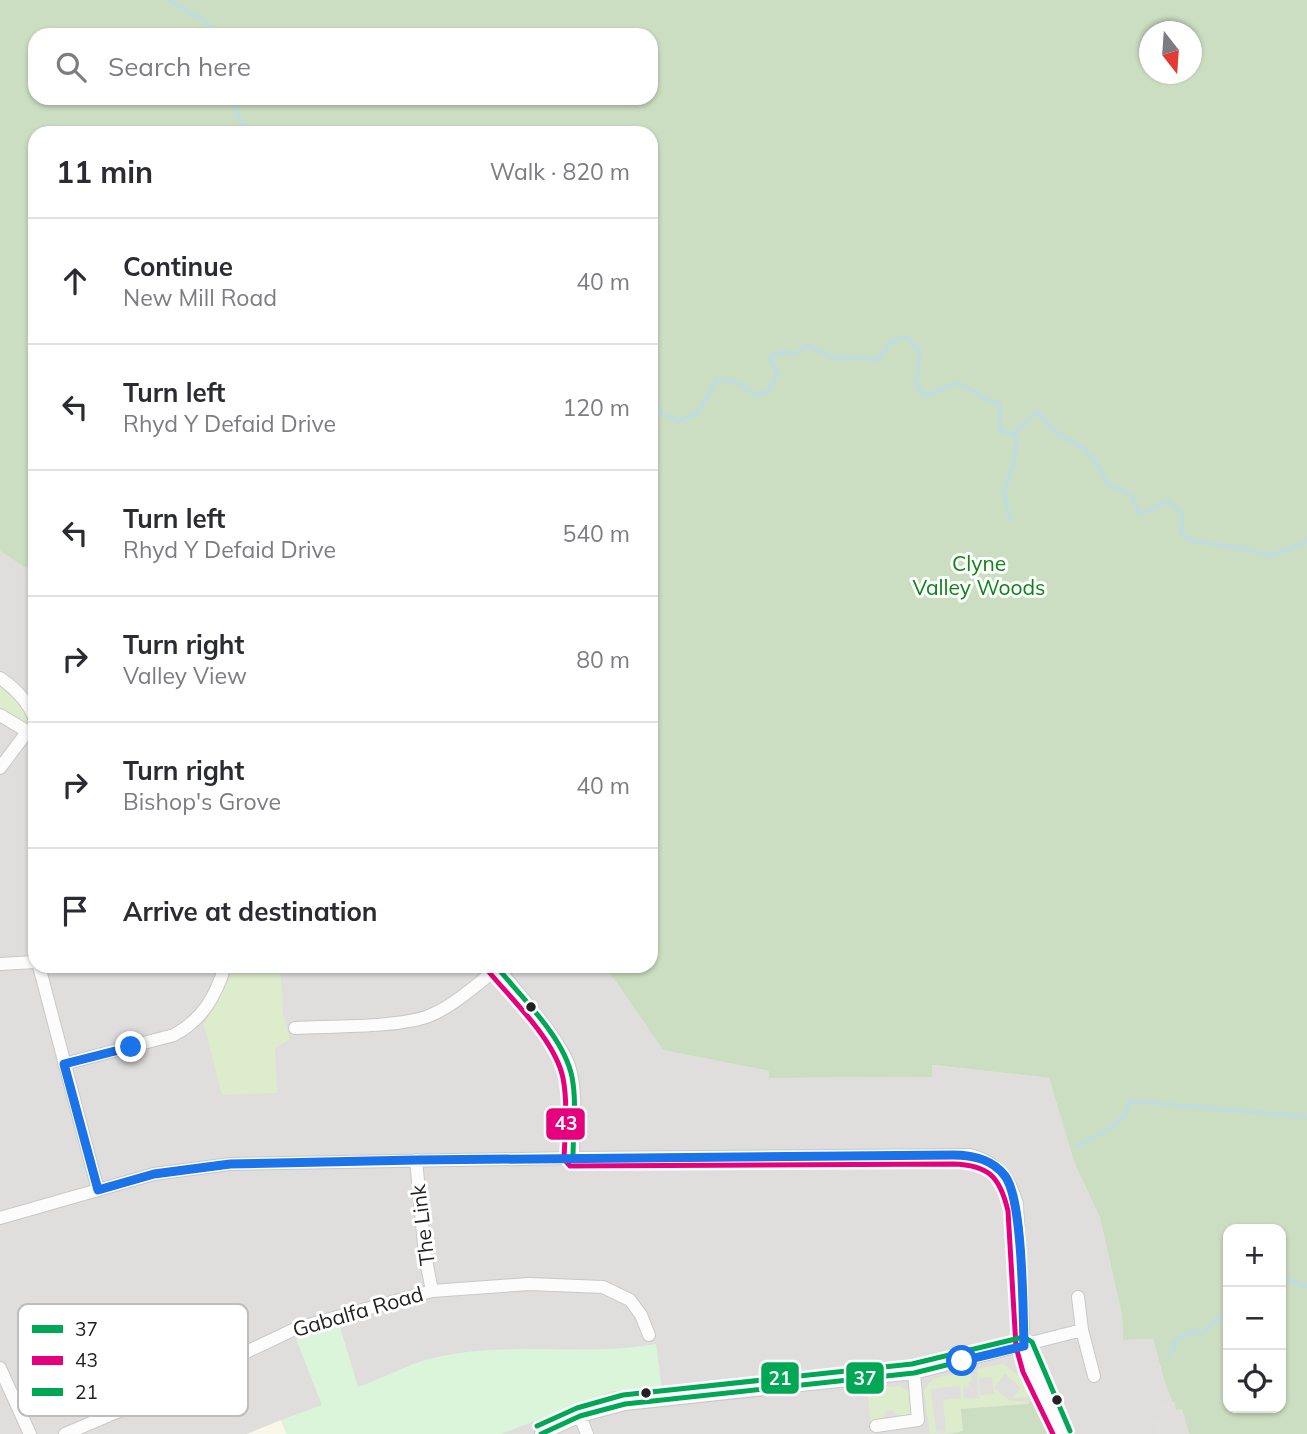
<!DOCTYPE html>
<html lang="en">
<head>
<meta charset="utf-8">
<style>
	body { margin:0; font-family:Mulish,sans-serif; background:#f7f7f7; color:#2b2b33 }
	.controls { position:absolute; right:21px; bottom:21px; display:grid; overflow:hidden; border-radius:14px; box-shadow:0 2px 5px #0004 }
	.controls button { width:63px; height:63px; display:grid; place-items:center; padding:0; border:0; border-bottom:2px solid #e1e1e2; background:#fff; color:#2b2b33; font:35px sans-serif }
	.compass { position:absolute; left:1139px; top:21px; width:63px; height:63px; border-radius:50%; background:#fff; box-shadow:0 2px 5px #0004; rotate:163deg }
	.stop { position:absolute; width:21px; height:21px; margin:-16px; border:5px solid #1a73e8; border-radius:50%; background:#fff }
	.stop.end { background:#1a73e8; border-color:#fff; box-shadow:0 2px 7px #0008 }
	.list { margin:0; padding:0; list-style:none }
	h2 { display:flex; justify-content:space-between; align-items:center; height:91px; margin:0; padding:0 28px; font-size:30px }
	h2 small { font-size:23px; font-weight:400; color:#7c7c81 }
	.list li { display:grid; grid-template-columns:46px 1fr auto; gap:21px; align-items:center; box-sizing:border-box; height:126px; padding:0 28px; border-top:2px solid #e1e1e2 }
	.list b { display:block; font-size:26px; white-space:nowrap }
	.list p { margin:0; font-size:23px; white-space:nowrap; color:#7c7c81 }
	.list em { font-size:23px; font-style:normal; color:#7c7c81 }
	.icon { flex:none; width:38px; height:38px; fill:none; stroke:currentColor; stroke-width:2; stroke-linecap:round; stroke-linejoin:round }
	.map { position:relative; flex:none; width:1307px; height:1434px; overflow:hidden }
	.search { position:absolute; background:#fff; box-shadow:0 2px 5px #0004; left:28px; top:28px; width:630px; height:77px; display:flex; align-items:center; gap:18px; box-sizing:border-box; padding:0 24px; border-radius:21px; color:#7c7c81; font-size:26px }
	.panel { position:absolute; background:#fff; box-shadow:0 2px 5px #0004; left:28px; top:126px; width:630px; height:847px; border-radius:21px }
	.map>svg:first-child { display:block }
	.residential { fill:#dfdedc }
	.education { fill:#f8f7e8 }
	.grass { fill:#ddeccb; fill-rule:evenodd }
	.forest { fill:#cbdec1; fill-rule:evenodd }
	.park { fill:#daf5da }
	.parking { fill:#e0dfde }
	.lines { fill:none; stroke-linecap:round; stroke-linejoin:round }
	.stream { stroke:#bfdbe3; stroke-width:3.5 }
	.street-casing { stroke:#c9c8c7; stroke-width:14 }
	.street { stroke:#fdfcfc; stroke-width:12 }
	.bus-1-casing { stroke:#fff; stroke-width:10 }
	.bus-2-casing { stroke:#fff; stroke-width:10 }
	.bus-3-casing { stroke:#fff; stroke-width:10 }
	.bus-1 { stroke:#00a754; stroke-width:5 }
	.bus-2 { stroke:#e5007d; stroke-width:5 }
	.bus-3 { stroke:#00a754; stroke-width:5 }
	.route { stroke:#1a73e8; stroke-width:9 }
	.bus-dot { fill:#222; stroke:#fff; stroke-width:2.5 }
	.labels { text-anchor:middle; stroke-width:6; stroke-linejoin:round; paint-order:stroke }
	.park-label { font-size:21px; fill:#0c8416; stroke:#fff }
	.street-label { font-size:21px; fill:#222; stroke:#fff }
	.key { fill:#fff; stroke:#bdbdbd; stroke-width:2 }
	.key-label { font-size:19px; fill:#222 }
	.line-badge { stroke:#fff; stroke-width:2.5 }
	.badge-label { font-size:19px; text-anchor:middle; font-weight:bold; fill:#fff }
</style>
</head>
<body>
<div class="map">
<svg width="1307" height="1434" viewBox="0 0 1307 1434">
	<rect width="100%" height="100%" fill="#f0eeeb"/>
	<path class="residential" d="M0 551 35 574V966H605L663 1050 769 1071 770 1078 931 1077V1065L1049 1078 1074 1162 1100 1218 1122 1315 1123 1340 1153 1339 1165 1383 1175 1402 1182 1409 1189 1434H0Z"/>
	<path class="education" d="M281 1420 287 1434H247Z"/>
	<path class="grass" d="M0 683 27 713 29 719 24 723 0 711Z
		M235 966H280L283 1014 290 1039 275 1048 277 1093 222 1095 204 1025Z
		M1003 1364 1028 1383 1032 1394 1026 1397 1012 1398 1021 1388 1005 1374 994 1388 1010 1401H1025L1028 1404 961 1409 963 1432 930 1434 924 1391 932 1379 969 1371 972 1381 969 1382V1386L963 1387 964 1399 979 1398 977 1369ZM992 1377 994 1394 980 1395 979 1378ZM960 1386 961 1398 943 1400 946 1431 936 1432 931 1389Z
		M900 1386 910 1392 913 1415 898 1417 894 1410 886 1411 883 1420 871 1423 867 1389Z"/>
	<path class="forest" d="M0 0H1307V1434H1189L1182 1410H1176L1165 1383 1153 1339 1123 1340 1122 1315 1100 1218 1074 1162 1049 1078 932 1065V1077L769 1078V1071L663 1050 605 966H651V133H35V574L0 551ZM1150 32H1192V74H1150ZM35 35H651V98H35ZM1228 1229H1281V1408H1228Z
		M1034 1399 1048 1434H952L963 1431 961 1409 1028 1404Z"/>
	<path class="park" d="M339 1324 358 1387C383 1378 408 1364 433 1358 506 1340 583 1357 656 1344L662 1389 613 1391 501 1434H287L281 1420 322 1405 296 1339Z"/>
	<path class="parking" d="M1175 1402 1176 1410 1182 1409 1189 1434H1155L1152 1421 1162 1419 1159 1405Z"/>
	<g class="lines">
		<path class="stream" d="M169 0C186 12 206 17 217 35
			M233 98 239 120 254 133
			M651 370 659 412 678 421 697 414 717 379 735 381 756 395 768 391 778 374 769 357 784 352 796 354 808 345 834 359 856 357 878 360 891 341 908 337 920 353 916 384 924 396 958 383 992 402 1000 403V431L1013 434 1037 412 1057 433 1082 447 1098 465 1107 484 1130 494 1140 514 1168 501 1182 514 1181 533 1192 541 1242 548 1270 556 1305 543 1307 539
			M1010 521 1004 492 1014 462 1017 440 1013 434
			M1076 1146C1095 1136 1127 1125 1129 1101L1307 1117
			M1281 1277 1307 1286
			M1168 1355 1175 1347 1173 1342 1192 1331 1202 1333 1228 1310"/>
		<defs>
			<path id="street" d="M0 678C15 688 28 702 35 719
				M0 715 35 736
				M0 768 27 732
				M0 964 35 962
				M39 966 98 1190
				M496 966C516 991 560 1039 569 1066 578 1094 573 1129 573 1158
				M295 1028C329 1026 401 1028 431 1015 455 1005 477 984 498 968
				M64 1064 174 1035C202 1020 216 996 225 966
				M416 1160 425 1255 432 1291
				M0 1218 154 1174 230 1164 573 1158 970 1155C996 1162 1010 1178 1017 1204L1024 1346 1062 1434
				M1078 1297 1082 1330 1094 1376
				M142 1317 174 1386
				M0 1368 30 1434
				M580 1416 587 1434
				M876 1426 918 1420 914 1373
				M65 1434 138 1403 297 1328 432 1291 529 1284 603 1287 630 1300 641 1315 649 1335
				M541 1434 580 1416 625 1404 914 1373 1082 1330"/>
		</defs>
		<use href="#street" class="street-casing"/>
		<use href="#street" class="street"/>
		<defs>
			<path id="bus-1" d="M496 966C521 997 564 1037 572 1077 577 1103 573 1131 573 1158L970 1155C983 1159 1000 1165 1007 1177 1026 1208 1023 1308 1024 1346L914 1373 625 1404 580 1416 541 1434"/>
			<path id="bus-2" d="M489 972C513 1001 555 1040 563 1078 568 1104 565 1132 564 1159L570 1166 953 1164C989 1165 1000 1177 1008 1211L1016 1347 1023 1372 1053 1434"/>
			<path id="bus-3" d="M537 1426 577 1408 623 1395 912 1364 1024 1337 1032 1342 1070 1431"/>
		</defs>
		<use href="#bus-1" class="bus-1-casing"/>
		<use href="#bus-2" class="bus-2-casing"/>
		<use href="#bus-3" class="bus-3-casing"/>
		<use href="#bus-1" class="bus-1"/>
		<use href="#bus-2" class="bus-2"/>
		<use href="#bus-3" class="bus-3"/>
	</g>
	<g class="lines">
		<path class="route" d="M131 1047 64 1064 98 1190 154 1174 230 1164 416 1160 953 1155C973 1155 992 1159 1005 1176 1023 1199 1023 1312 1024 1346L962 1361"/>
	</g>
	<g class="bus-dot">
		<circle cx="531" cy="1007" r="6"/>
		<circle cx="646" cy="1393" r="6"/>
		<circle cx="1057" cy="1400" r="6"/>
	</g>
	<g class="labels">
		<g class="park-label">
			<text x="979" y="571">Clyne<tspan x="979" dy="24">Valley Woods</tspan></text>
		</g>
		<g class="street-label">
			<text transform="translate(423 1225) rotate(-97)" y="7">The Link</text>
			<text transform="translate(358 1312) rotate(-16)" y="7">Gabalfa Road</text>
		</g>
	</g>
	<rect x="18" y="1304" width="230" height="112" rx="10" class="key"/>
	<rect x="32" y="1325" width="31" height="8" fill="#00a754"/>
	<rect x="32" y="1356" width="31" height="9" fill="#e5007d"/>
	<rect x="32" y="1388" width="31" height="8" fill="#00a754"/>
	<g class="key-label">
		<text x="75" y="1336">37</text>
		<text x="75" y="1367">43</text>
		<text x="75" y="1399">21</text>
	</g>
	<g class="line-badge">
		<rect x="545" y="1107" width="41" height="34" rx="7" fill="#e5007d"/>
		<rect x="760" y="1361" width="40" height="34" rx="7" fill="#00a754"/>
		<rect x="845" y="1361" width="40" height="34" rx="7" fill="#00a754"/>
	</g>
	<g class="badge-label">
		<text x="566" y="1130">43</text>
		<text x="780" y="1385">21</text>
		<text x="865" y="1385">37</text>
	</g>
</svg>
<div class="controls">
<button>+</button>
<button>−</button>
<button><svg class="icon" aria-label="locate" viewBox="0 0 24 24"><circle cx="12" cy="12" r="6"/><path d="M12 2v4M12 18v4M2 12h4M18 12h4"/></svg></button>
</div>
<svg class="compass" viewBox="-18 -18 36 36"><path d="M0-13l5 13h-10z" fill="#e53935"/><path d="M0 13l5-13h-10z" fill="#7c7c81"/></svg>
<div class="stop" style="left:962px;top:1361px"></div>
<div class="stop end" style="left:131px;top:1047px"></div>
<div class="search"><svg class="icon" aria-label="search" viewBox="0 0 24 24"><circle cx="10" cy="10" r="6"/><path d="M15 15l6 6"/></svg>Search here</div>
<section class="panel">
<h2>11 min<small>Walk · 820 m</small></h2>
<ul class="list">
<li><svg class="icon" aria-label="ahead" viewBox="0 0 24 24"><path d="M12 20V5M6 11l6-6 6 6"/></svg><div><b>Continue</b><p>New Mill Road</p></div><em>40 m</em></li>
<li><svg class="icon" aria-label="left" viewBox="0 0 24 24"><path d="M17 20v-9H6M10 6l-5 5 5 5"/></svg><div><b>Turn left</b><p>Rhyd Y Defaid Drive</p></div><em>120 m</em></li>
<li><svg class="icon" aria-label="left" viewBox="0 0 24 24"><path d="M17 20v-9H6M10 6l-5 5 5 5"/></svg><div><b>Turn left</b><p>Rhyd Y Defaid Drive</p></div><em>540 m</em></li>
<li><svg class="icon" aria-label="right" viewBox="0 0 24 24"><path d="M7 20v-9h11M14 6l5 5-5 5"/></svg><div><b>Turn right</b><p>Valley View</p></div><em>80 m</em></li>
<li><svg class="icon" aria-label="right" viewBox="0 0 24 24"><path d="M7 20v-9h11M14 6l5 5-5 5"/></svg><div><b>Turn right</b><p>Bishop's Grove</p></div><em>40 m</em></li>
<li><svg class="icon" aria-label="arrive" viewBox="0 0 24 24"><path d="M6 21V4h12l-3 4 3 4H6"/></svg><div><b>Arrive at destination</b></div></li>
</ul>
</section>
</div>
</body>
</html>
